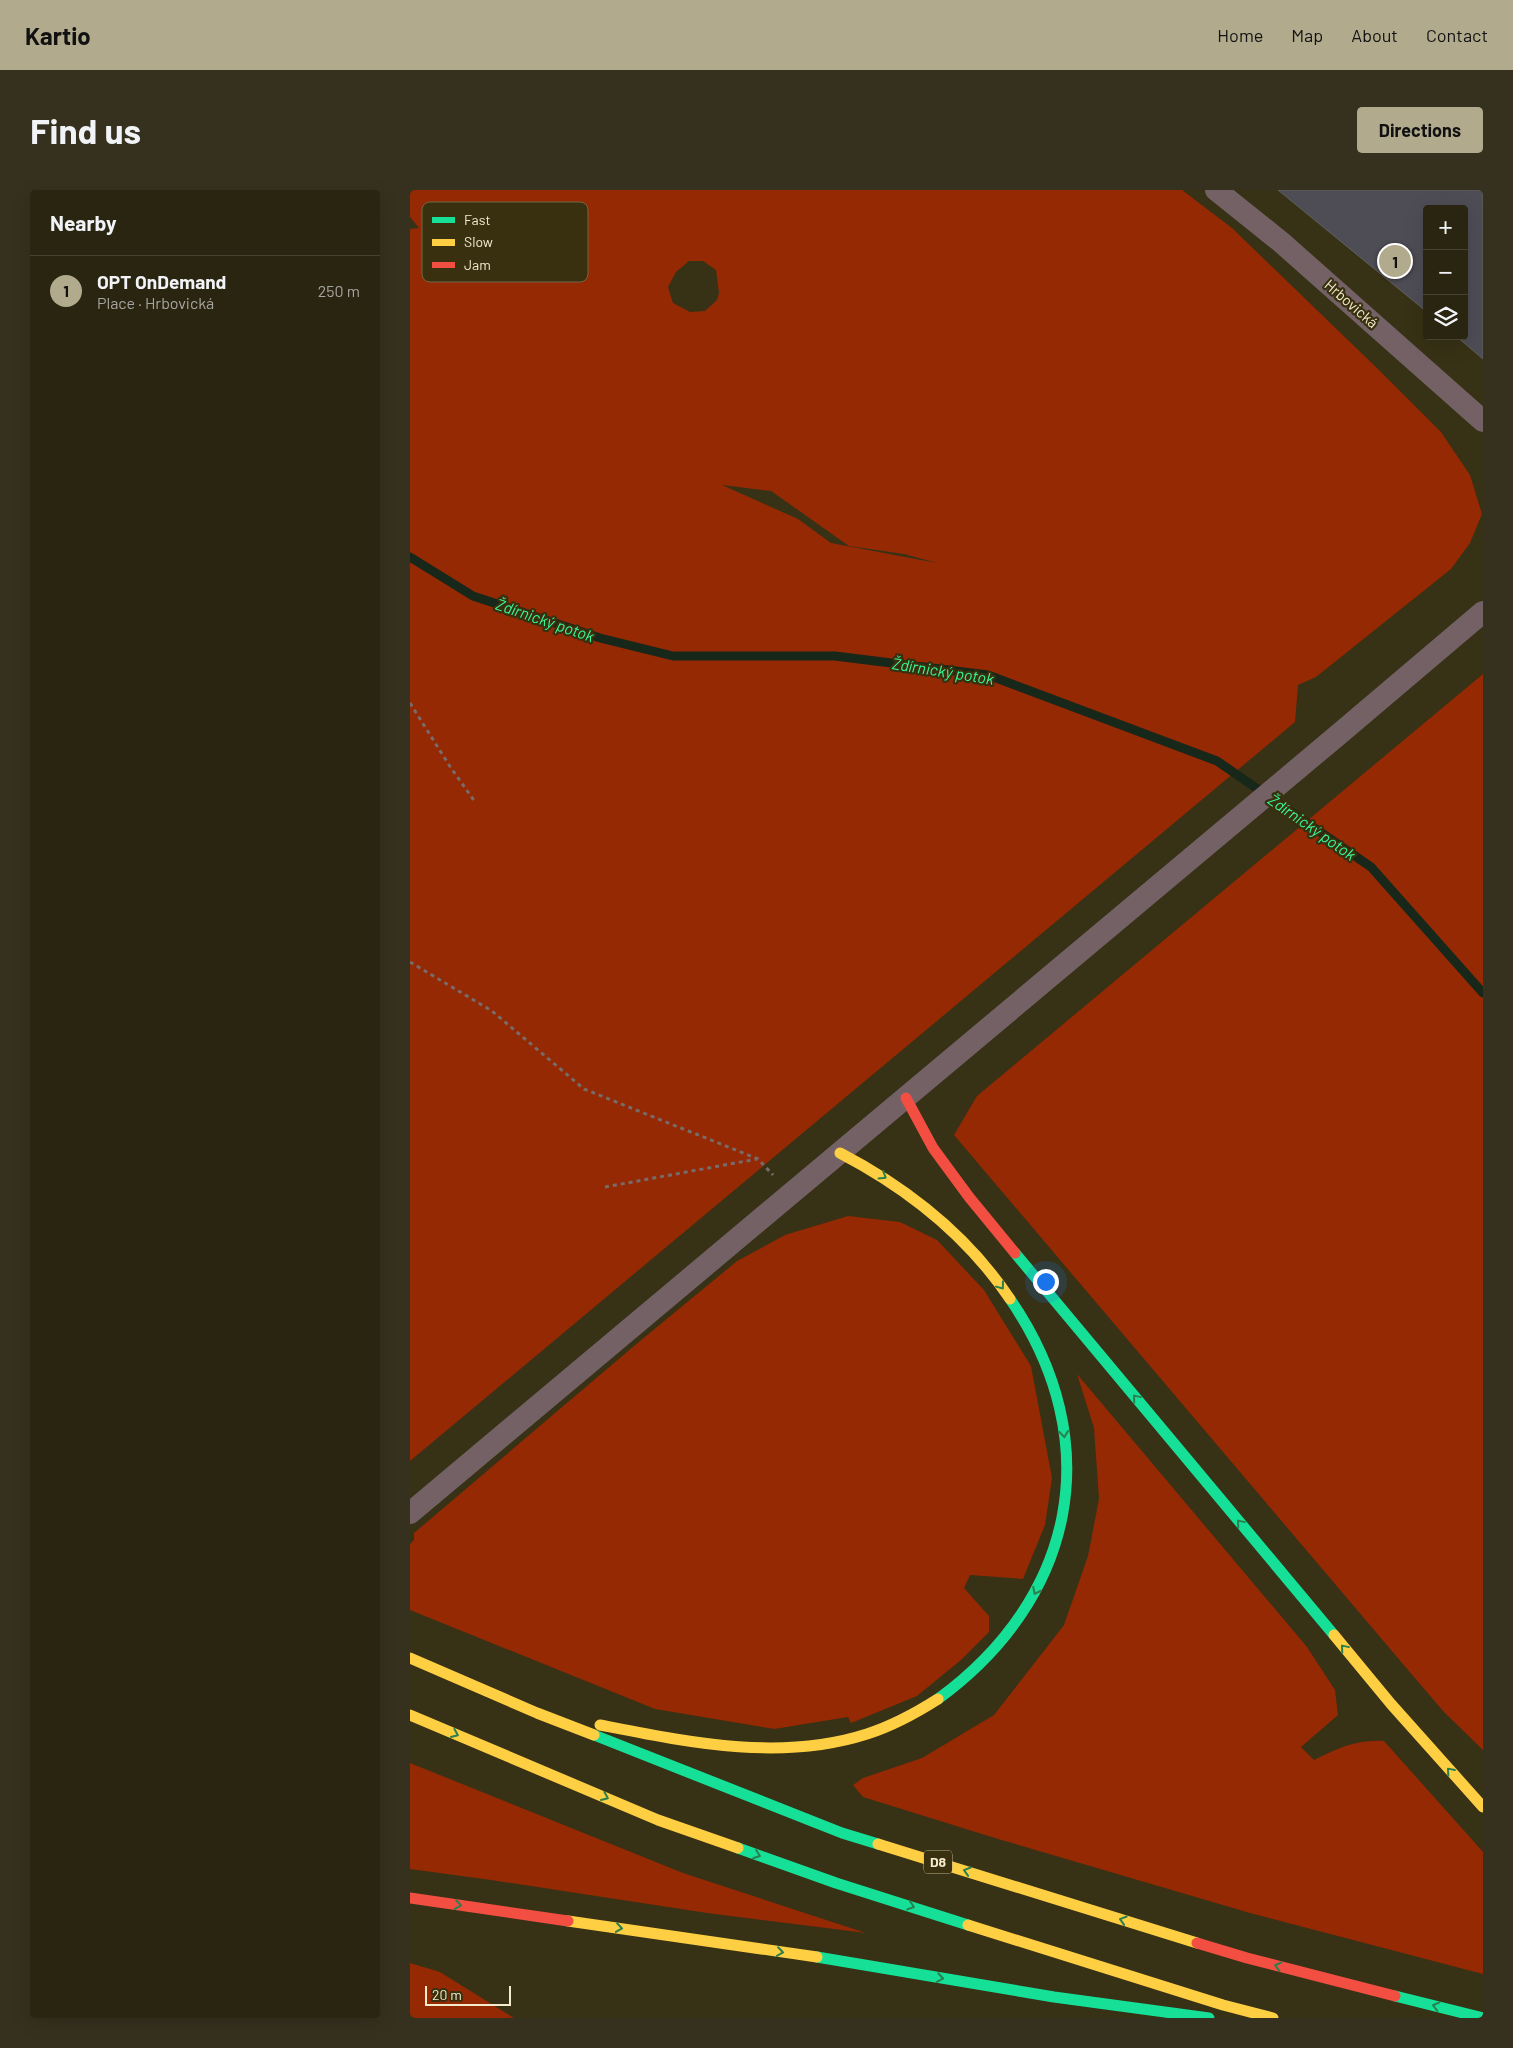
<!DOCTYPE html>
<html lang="en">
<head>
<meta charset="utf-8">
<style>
	body { margin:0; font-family:Barlow,sans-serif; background:#35311e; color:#f1f3f6 }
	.controls { position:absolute; right:15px; top:15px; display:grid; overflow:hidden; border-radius:5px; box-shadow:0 5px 20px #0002 }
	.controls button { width:45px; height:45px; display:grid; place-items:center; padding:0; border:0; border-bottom:1px solid #454230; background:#292510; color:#f1f3f6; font:25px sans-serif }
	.scale { position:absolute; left:15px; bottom:12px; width:86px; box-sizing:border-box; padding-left:5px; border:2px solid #f3ebcc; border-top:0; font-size:14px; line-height:18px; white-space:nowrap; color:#f3ebcc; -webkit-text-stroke:4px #38300f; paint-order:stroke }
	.you { position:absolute; left:635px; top:1091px; width:18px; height:18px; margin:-12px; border:4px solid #fff; border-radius:50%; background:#1a73e8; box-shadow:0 0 0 8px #1a73e833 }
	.badge { display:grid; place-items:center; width:32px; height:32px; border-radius:50%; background:#b1aa8c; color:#111; font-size:16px; font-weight:700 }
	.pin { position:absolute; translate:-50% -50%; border:2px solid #fff; box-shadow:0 1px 5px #0006 }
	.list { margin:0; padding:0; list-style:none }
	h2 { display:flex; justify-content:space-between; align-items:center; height:65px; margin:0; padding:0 20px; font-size:21px }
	h2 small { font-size:16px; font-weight:400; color:#a5a59f }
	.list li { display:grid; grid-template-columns:32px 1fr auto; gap:15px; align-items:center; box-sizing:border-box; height:70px; padding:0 20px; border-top:1px solid #454230 }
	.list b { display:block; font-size:19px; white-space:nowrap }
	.list p { margin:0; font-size:16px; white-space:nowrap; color:#a5a59f }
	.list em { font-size:16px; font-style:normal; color:#a5a59f }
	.icon { flex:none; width:28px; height:28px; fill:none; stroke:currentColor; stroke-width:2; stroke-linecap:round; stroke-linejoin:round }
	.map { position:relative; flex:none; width:1073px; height:1828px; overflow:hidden; border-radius:5px }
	header { display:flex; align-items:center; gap:30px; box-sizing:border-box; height:70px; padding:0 25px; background:#b1aa8c; color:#111 }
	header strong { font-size:24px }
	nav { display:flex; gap:28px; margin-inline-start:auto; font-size:18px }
	.intro { display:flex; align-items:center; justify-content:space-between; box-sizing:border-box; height:120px; padding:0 30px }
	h1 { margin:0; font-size:35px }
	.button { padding:12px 22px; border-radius:5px; background:#b1aa8c; color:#111; font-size:18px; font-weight:700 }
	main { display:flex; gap:30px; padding:0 30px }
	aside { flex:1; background:#292510; border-radius:5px; box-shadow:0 5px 20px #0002 }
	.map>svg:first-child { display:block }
	.green { fill:#942903; fill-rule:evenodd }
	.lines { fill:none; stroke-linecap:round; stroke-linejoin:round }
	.stream { stroke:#17271a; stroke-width:9 }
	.building { fill:#4e4c54; stroke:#61605e }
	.path { stroke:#786b6a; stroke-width:3; stroke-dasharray:4 4; stroke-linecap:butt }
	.street { stroke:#736166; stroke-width:22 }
	.fast { stroke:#16e098; stroke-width:11 }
	.slow { stroke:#ffcf43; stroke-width:11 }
	.jam { stroke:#f24e42; stroke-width:11 }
	.oneway { stroke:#297f4d }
	.labels { text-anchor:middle; stroke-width:4.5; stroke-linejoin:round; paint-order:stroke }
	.shield { fill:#38300f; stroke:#bbb393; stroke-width:1 }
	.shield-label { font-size:14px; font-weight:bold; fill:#f3ebcc }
	.street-label { font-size:15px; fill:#f3ebcc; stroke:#38300f }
	.water-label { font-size:16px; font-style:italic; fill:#38f797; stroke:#38300f }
	.key { fill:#38300f; stroke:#706848; stroke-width:1 }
	.key-label { font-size:14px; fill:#f3ebcc }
</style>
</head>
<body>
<header>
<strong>Kartio</strong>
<nav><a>Home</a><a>Map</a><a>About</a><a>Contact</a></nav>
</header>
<div class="intro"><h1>Find us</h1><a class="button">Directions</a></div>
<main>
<aside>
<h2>Nearby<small></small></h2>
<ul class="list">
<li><span class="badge">1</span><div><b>OPT OnDemand</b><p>Place · Hrbovická</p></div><em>250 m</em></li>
</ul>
</aside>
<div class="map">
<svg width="1073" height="1828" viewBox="0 0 1073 1828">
	<rect width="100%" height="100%" fill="#373115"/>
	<path class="green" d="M0 0H772L822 38 970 181 1031 242 1060 285 1072 324 1060 353 1041 379 906 487 888 495 885 532 0 1271V39L9 38 0 27ZM279 71H293L306 80 309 103 307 110 295 121 280 122 263 113 258 97 266 82ZM312 295 361 301 439 356 494 364 527 373 421 353 388 329Z
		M1073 484V1560L1034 1522 998 1480 544 945 567 906Z
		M438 1026 490 1032 527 1050 574 1100 621 1176 642 1288 635 1335 613 1389 560 1385 554 1398 579 1426V1442L551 1470 507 1506 441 1533 438 1527 364 1539 245 1519 0 1420V1354L4 1350V1343L224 1156 327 1071 375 1045Z
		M667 1184 897 1457 925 1500 928 1525 891 1557 904 1570C928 1558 947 1549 974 1551L1073 1662V1784L840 1723 588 1649 453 1607 443 1595 453 1588 512 1568 584 1525 654 1435 678 1366 689 1309 684 1238Z
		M0 1573 273 1683 456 1743 297 1723 81 1690 0 1679Z
		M0 1773 30 1782 104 1828H0Z"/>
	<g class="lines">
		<path class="stream" d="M0 367 63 406 190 448 263 466H425L578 485 807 571 961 677 1073 803"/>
	</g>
	<path class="building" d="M868 0H1073V169L1046 146H1054V19H1017V122Z"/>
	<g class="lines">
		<path class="path" d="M0 513 39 575 65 612
			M0 772 82 821 174 899 348 969 363 985
			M195 997 347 969"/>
		<path class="street" d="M806 0 871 52 1073 231
			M0 1323 928 545 1073 422"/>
		<path class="fast" d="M605 1063 924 1445
			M528 1509C666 1408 698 1252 600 1109
			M184 1545 432 1643 468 1654
			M328 1658 426 1693 558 1735
			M407 1767 644 1807 799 1828
			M985 1806 1073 1828"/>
		<path class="slow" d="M430 963C499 999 557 1045 600 1109
			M924 1445 981 1514 1073 1617
			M0 1468 127 1523 184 1545
			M0 1525 248 1630 328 1658
			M190 1535C277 1552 370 1572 457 1544 482 1536 506 1523 528 1509
			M468 1654 787 1753
			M158 1731 407 1767
			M558 1735 813 1815 863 1828"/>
		<path class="jam" d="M496 908 523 958 559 1007 605 1063
			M0 1708 158 1731
			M787 1753 837 1768 985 1806"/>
	</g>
	<defs><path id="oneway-chevron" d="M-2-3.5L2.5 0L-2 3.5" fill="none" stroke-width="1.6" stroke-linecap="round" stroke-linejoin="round" transform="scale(1.25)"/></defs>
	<g class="oneway">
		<use href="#oneway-chevron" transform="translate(473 986) rotate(32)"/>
		<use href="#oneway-chevron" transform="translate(591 1096) rotate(53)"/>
		<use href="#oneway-chevron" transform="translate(726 1208) rotate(-130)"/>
		<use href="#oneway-chevron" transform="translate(654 1244) rotate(84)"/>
		<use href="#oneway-chevron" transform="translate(830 1333) rotate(-130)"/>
		<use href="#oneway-chevron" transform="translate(626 1401) rotate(117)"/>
		<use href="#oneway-chevron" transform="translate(934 1458) rotate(-130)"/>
		<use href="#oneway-chevron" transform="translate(45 1544) rotate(23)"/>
		<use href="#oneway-chevron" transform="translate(1040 1581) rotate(-131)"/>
		<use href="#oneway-chevron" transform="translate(195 1607) rotate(23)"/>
		<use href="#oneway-chevron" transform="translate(347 1665) rotate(20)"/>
		<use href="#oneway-chevron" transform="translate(557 1681) rotate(-163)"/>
		<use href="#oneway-chevron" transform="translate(48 1715) rotate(8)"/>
		<use href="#oneway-chevron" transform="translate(501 1716) rotate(18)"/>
		<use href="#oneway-chevron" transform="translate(713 1730) rotate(-163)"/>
		<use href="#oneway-chevron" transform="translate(209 1738) rotate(8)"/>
		<use href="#oneway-chevron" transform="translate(370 1762) rotate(8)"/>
		<use href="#oneway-chevron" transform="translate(868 1776) rotate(-166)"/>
		<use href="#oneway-chevron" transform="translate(530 1788) rotate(10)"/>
		<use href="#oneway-chevron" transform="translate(1026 1816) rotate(-166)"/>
	</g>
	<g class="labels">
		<rect class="shield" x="514" y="1660.5" width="28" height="23" rx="4"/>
		<g class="shield-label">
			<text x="528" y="1677">D8</text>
		</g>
		<g class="street-label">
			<text transform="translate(941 114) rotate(41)" y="5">Hrbovická</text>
		</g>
		<g class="water-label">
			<text transform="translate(135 430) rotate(19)" y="6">Ždírnický potok</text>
			<text transform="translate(533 481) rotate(9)" y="6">Ždírnický potok</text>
			<text transform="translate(902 637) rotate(35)" y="6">Ždírnický potok</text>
		</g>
	</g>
	<rect x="12" y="12" width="166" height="80" rx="8" class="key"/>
	<rect x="22" y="27" width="23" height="6" fill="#16e098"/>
	<rect x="22" y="49" width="23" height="7" fill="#ffcf43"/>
	<rect x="22" y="72" width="23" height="6" fill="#f24e42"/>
	<g class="key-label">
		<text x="54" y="35">Fast</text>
		<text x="54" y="57">Slow</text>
		<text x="54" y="80">Jam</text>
	</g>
</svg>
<div class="controls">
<button>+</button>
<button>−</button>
<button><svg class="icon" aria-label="layers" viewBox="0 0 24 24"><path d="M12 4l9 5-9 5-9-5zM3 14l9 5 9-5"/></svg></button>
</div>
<div class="scale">20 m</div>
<div class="you"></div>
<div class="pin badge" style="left:985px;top:71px">1</div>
</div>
</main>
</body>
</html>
